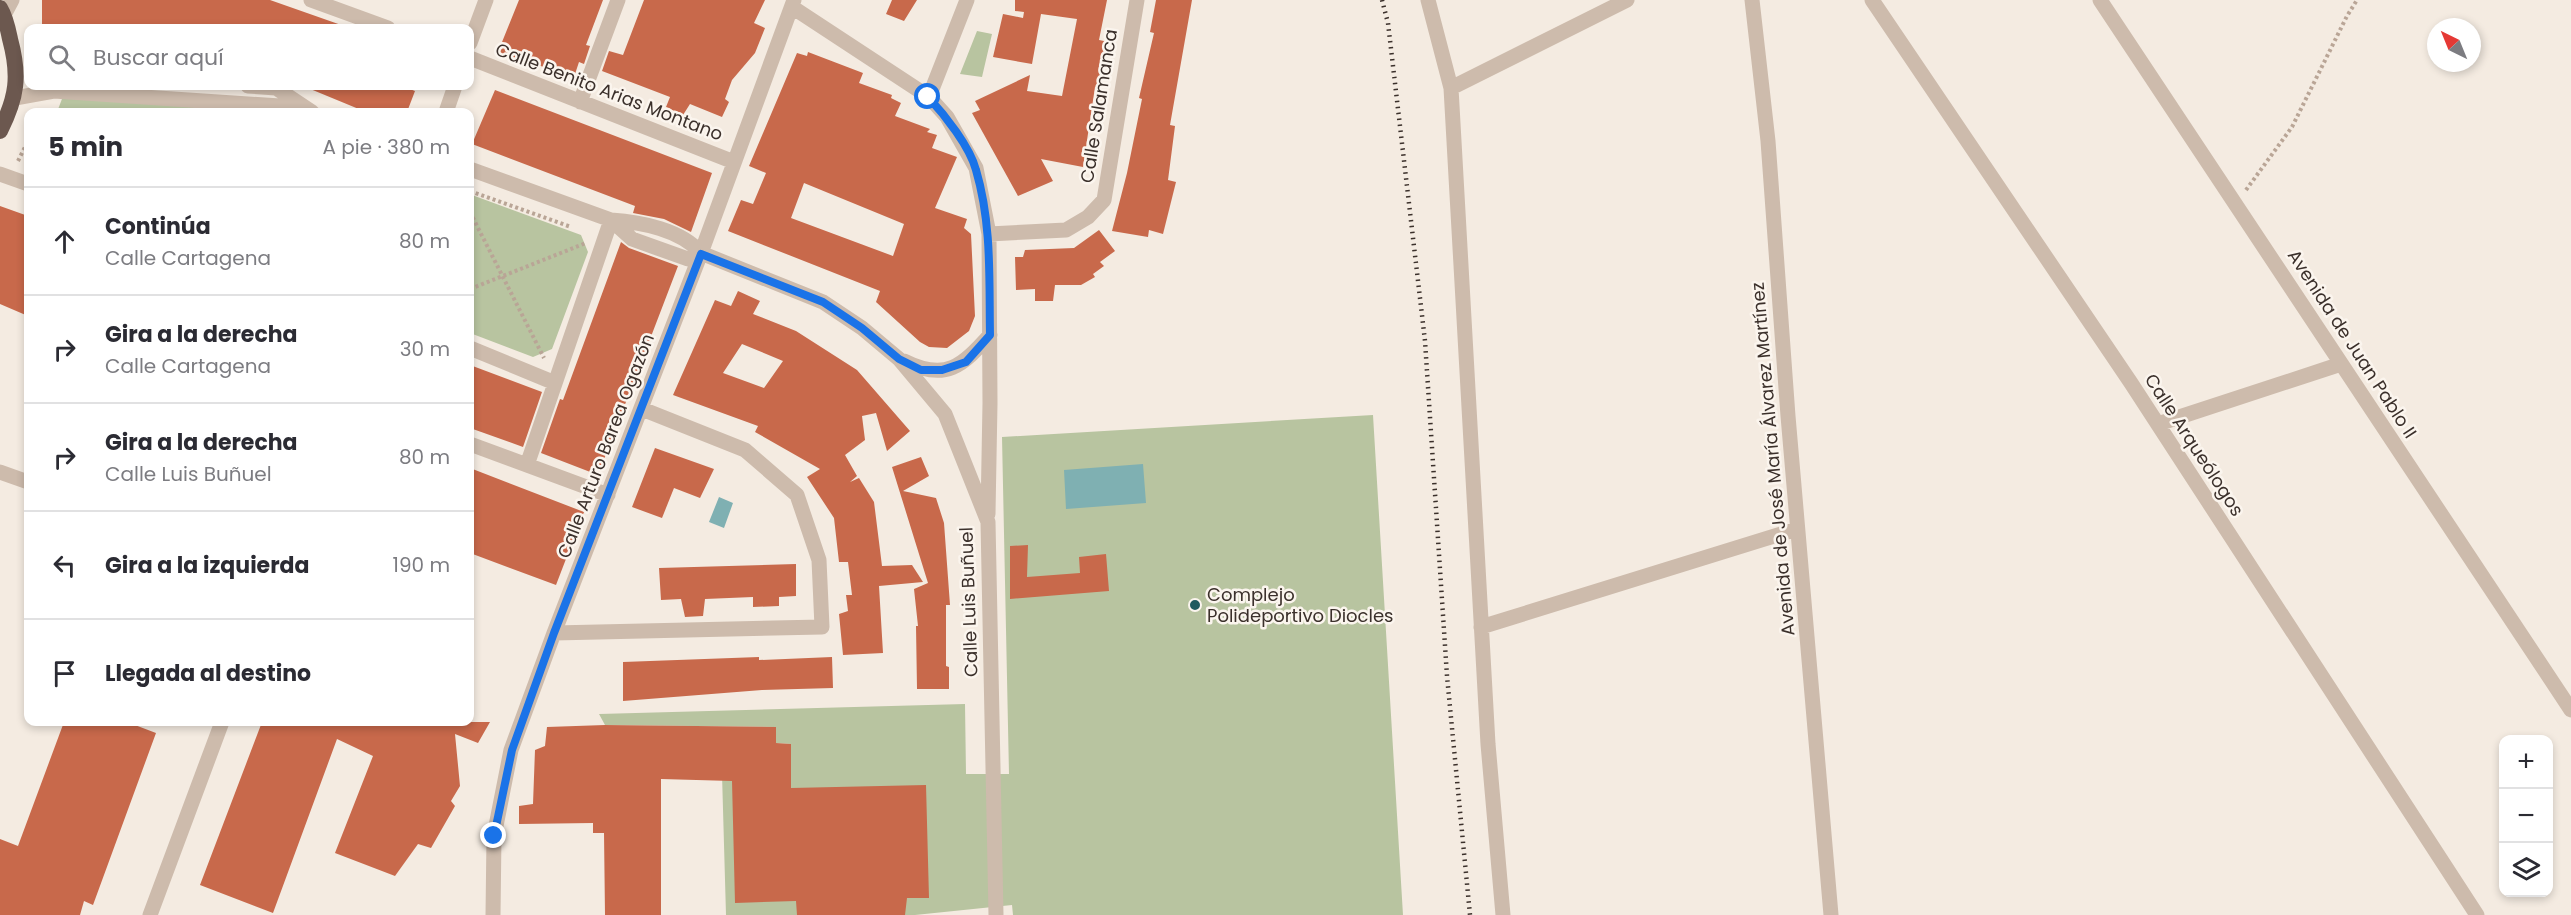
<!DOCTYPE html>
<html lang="es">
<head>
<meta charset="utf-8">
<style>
	body { margin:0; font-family:Poppins,sans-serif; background:#f7f7f7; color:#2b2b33 }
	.controls { position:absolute; right:18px; bottom:18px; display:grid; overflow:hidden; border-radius:12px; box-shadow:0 3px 9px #0003 }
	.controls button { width:54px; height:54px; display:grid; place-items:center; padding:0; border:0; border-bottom:2px solid #e1e1e2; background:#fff; color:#2b2b33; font:30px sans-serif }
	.compass { position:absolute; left:2427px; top:18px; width:54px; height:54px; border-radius:50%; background:#fff; box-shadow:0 3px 9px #0003; rotate:317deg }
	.stop { position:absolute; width:18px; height:18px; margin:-14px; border:4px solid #1a73e8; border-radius:50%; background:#fff }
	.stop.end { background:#1a73e8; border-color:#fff; box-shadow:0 2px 6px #0008 }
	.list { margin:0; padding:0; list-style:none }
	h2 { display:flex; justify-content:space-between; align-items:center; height:78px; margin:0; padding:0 24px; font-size:26px }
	h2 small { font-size:20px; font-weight:400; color:#7c7c81 }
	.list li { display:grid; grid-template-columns:39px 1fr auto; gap:18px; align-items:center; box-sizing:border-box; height:108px; padding:0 24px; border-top:2px solid #e1e1e2 }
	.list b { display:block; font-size:22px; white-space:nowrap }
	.list p { margin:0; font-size:20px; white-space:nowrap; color:#7c7c81 }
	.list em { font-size:20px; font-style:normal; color:#7c7c81 }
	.icon { flex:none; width:33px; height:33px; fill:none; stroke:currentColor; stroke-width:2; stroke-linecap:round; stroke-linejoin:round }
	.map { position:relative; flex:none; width:2571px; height:915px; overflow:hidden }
	.search { position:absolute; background:#fff; box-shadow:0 3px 9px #0003; left:24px; top:24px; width:450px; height:66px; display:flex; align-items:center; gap:15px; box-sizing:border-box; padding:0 21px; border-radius:12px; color:#7c7c81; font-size:22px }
	.panel { position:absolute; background:#fff; box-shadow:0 3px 9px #0003; left:24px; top:108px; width:450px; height:618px; border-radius:12px }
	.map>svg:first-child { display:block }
	.green { fill:#b8c4a0 }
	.water { fill:#7fb0b2 }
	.building { fill:#c8694b; fill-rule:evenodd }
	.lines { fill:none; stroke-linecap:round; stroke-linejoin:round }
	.path { stroke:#b9a596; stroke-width:4; stroke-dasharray:3 3; stroke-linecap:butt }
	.minor { stroke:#cdbbac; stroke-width:15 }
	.trunk { stroke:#6c584f; stroke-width:16 }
	.rail { stroke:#3b302b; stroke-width:4.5; stroke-dasharray:1.5 4.5; stroke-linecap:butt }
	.route { stroke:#1a73e8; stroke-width:8 }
	.poi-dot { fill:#1f5a5e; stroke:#fbf5ee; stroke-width:2 }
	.labels { text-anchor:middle; stroke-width:5; stroke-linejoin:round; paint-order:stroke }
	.street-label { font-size:18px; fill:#3b302b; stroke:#fbf5ee }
	.poi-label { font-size:18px; fill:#3b302b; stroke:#fbf5ee; text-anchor:start }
</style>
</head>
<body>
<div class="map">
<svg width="2571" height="915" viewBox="0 0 2571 915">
	<rect width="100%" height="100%" fill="#f4ebe1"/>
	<path class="green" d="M977 31 992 34 982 77 960 74Z
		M65 91 233 112H57Z
		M472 195 581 235 588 252 552 349 533 357 470 333V196Z
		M1373 415 1403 915H1013L1012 905 915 915H726L722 774H790L791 744 776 743 775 727 605 725 599 714 965 704 966 774H1009L1002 437Z"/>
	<path class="water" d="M1143 464 1146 503 1066 509 1064 470Z
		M719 497 733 503 724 528 709 522Z"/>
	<path class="building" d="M42 0H270L344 26V28H42Z
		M519 0H603L586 45 590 46 584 64 579 62 574 77 498 52Z
		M644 0H765L754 23 765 28 755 53 732 80 725 99 729 102 722 117 690 104 683 115 666 107 670 97 602 71 609 51 623 55Z
		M892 0H917L904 21 886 14Z
		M1015 0H1107L1099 40 1109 42 1099 88 1095 87 1083 167 1041 159 1053 181 1018 196 972 113 980 110 975 101 1030 75 1027 91 1062 96 1077 19 1041 14 1032 64 993 57 1003 14 1023 18 1024 12 1015 11Z
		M1156 0H1192L1170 125 1175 126 1168 180 1176 182 1163 234 1149 230 1148 237 1112 231 1127 173 1142 99 1139 98 1154 33 1150 32Z
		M808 52 863 73 859 83 892 95 891 98 901 103 895 116 930 129 927 132 937 135 932 148 957 157 935 208 967 219 964 228 971 234 975 316 969 331 947 348 929 347 920 342 876 302 880 291 728 231 741 200 753 204 766 173 749 166 797 53 807 56ZM804 183 904 224 893 256 791 218Z
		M303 86H402L415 91 407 112H366Z
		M495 90 712 173 691 232 664 219 633 213 635 206 472 144Z
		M0 206 28 216V316L0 304Z
		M1099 230 1115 251 1100 262 1104 266 1093 274 1095 277 1081 285H1055L1053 301H1035V289L1016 290 1015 257H1023L1025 250 1074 248Z
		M621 242 629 248 678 266 598 475 541 453 560 399 563 400Z
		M738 291 760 301 753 314 796 331 857 370 910 431 887 451 876 413 862 416 865 440 845 455 857 476 850 482 859 478 874 502 882 566 912 565 923 582 879 586 883 653 843 655 839 614 848 611 846 595H852L848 562H839L834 518 807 477 820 469 755 432 758 426 673 395 715 300 731 306ZM742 344 783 361 764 388 723 373Z
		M470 365 542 392 523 447 470 428Z
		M655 448 714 469 700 498 674 488 662 518 632 507Z
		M921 457 929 476 903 491 936 498 944 523 950 605H946V666L949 667V689H917L916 626H918L914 589 928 583 892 467Z
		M470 468 584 512 556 585 470 553Z
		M1028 545 1027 577 1080 573 1079 557 1106 554 1109 591 1010 599V546Z
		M796 564V596L779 597V606L753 607V597L705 599 703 616 685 617 681 599 661 600 659 568Z
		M759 657V660L832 657 833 688 762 690 623 701V662Z
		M64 722H127L156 733 93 905 84 901 80 915H0V839L18 846Z
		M262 722H490L478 743 455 734 460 786 451 801 455 806 431 848 418 844 395 876 335 853 373 756 337 739 273 913 200 885Z
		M605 725 776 727V743L791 744V788L926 785 929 898H907L905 915H797L796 901 735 903 732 781 661 779V915H605L604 833H593V823L519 824V806L533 804 535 750 545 746 547 727Z"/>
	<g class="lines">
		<path class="path" d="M18 161 28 141
			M2246 190 2292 127 2347 16 2357 0
			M470 191 571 227
			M470 212 544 358
			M470 289 586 243"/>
		<path class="minor" d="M311 0 388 28
			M1428 0 1451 88 1488 744 1503 915
			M1752 0 1768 141 1788 416 1831 915
			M1872 0 2131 383 2477 915
			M2100 0 2571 710
			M792 7 929 97 947 117 976 168 989 234 990 403 988 514
			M4 15 12 0
			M470 43 486 0
			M470 58 734 162
			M248 86 276 88 312 112
			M1451 88 1627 0
			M929 97 967 0
			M15 98 54 91 280 106 294 112
			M580 102 618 0
			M446 112 455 86
			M470 169 611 220 527 465
			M0 174 28 184
			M611 220C642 222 681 230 701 253L823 302 862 328 899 359 945 414 988 522 996 915
			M611 220 632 239 688 259 701 253
			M989 234 1066 230 1088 217 1104 200 1137 0
			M470 348 555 383
			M904 361C946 382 962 366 990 335
			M2158 424 2341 364
			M470 444 608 495
			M0 472 28 482
			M1481 627 1797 529
			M554 633 822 627 819 560 797 495 745 450 642 409
			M150 915 222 722
			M493 915 494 836 511 750 554 633 701 253 794 0"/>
		<path class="trunk" d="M0 8C6 18 8 29 10 39 20 76 17 97 0 131"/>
		<path class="rail" d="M1382 0 1388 23 1425 341 1447 676 1470 915"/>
	</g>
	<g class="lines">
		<path class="route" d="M494 836 512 750 554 633 701 254 823 302 862 328 899 359 921 370H942L966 362 990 335C989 279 992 224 976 170 970 147 945 115 928 97"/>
	</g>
	<circle class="poi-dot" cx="1195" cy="605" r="6"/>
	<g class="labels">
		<g class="street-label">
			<text transform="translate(609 92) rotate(21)" y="6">Calle Benito Arias Montano</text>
			<text transform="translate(1099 106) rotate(-81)" y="6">Calle Salamanca</text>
			<text transform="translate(2352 344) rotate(57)" y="6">Avenida de Juan Pablo II</text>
			<text transform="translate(2194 445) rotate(57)" y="6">Calle Arqueólogos</text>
			<text transform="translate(606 446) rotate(-69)" y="6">Calle Arturo Barea Ogazón</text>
			<text transform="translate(1773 459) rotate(-95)" y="6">Avenida de José María Álvarez Martínez</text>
			<text transform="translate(969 602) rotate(-92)" y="6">Calle Luis Buñuel</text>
		</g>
		<g class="poi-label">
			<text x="1207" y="601">Complejo<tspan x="1207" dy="21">Polideportivo Diocles</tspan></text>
		</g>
	</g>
</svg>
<div class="controls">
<button>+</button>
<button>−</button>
<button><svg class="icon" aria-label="layers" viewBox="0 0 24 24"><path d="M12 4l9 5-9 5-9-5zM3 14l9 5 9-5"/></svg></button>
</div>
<svg class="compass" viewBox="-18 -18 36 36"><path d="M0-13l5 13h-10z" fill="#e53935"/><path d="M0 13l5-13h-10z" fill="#7c7c81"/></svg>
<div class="stop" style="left:928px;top:97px"></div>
<div class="stop end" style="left:494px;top:836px"></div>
<div class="search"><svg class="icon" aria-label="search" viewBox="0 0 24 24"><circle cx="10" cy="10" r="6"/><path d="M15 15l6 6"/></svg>Buscar aquí</div>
<section class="panel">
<h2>5 min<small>A pie · 380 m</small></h2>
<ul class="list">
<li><svg class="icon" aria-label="ahead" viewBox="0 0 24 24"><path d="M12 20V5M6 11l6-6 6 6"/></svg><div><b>Continúa</b><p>Calle Cartagena</p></div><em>80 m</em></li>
<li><svg class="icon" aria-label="right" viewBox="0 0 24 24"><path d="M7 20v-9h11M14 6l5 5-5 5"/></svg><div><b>Gira a la derecha</b><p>Calle Cartagena</p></div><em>30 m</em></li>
<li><svg class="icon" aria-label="right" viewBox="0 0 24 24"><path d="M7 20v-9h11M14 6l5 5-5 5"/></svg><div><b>Gira a la derecha</b><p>Calle Luis Buñuel</p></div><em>80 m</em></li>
<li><svg class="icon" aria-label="left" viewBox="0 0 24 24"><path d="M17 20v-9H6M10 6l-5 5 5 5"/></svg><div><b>Gira a la izquierda</b></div><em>190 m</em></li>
<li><svg class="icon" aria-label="arrive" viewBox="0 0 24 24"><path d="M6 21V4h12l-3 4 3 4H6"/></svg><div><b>Llegada al destino</b></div></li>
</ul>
</section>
</div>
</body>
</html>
